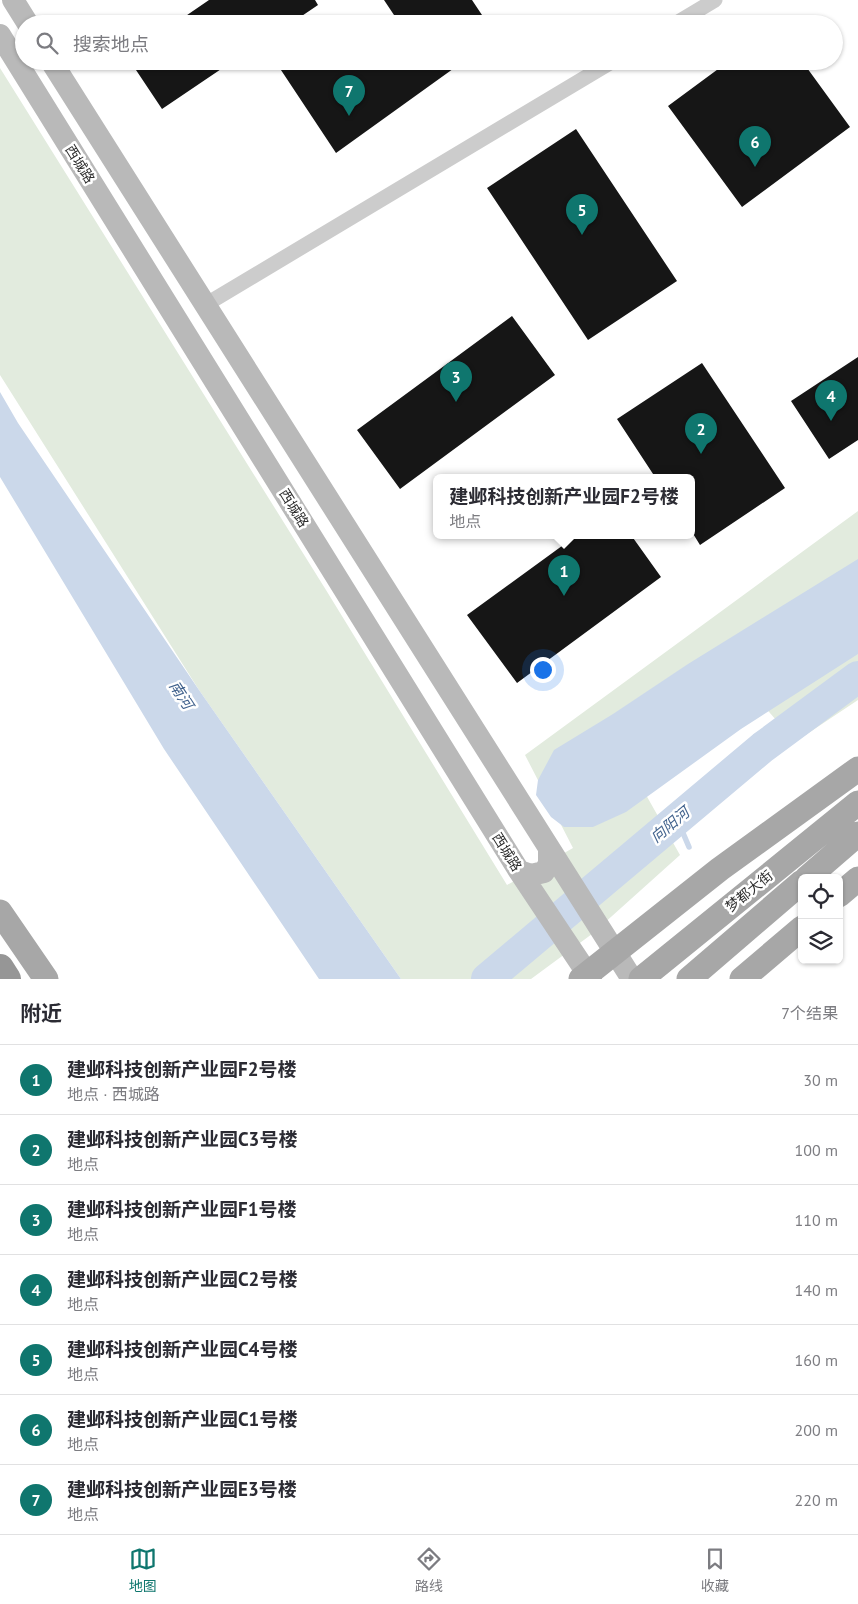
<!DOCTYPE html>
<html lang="zh">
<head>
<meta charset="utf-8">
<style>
	body { margin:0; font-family:"PT Sans","Noto Sans SC",sans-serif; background:#f7f7f7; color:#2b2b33 }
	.controls { position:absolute; right:15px; bottom:15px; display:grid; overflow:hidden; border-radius:8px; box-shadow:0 1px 4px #0004 }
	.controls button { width:45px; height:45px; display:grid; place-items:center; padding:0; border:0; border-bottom:1px solid #e1e1e2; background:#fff; color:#2b2b33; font:25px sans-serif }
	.you { position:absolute; left:542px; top:669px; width:18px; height:18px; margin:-12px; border:4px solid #fff; border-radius:50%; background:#1a73e8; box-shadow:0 0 0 8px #1a73e833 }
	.badge { display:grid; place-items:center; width:32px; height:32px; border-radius:50%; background:#0f766e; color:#fff; font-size:16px; font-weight:700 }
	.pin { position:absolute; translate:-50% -41px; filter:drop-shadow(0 1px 2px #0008) }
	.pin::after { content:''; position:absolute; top:26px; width:18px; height:15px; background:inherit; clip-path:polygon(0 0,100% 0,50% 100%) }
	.popup { position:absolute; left:433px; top:474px; width:262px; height:65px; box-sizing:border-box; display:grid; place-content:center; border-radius:8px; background:#fff; filter:drop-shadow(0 1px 4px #0005); font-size:16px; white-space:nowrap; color:#7c7c81 }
	.popup b { font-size:19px; color:#2b2b33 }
	.popup::after { content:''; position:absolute; left:50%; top:100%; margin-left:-10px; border:10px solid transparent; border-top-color:#fff }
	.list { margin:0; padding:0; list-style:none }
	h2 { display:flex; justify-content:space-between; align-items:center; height:65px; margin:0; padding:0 20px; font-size:21px }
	h2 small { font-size:16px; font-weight:400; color:#7c7c81 }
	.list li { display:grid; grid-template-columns:32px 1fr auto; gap:15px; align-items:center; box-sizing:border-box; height:70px; padding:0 20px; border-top:1px solid #e1e1e2 }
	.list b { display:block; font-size:19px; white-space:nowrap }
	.list p { margin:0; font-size:16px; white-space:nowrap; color:#7c7c81 }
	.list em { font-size:16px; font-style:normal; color:#7c7c81 }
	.icon { flex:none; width:28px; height:28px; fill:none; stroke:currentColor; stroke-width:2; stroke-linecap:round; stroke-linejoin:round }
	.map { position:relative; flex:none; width:858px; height:979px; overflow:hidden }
	.search { position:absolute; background:#fff; box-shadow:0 1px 4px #0004; left:15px; right:15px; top:15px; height:55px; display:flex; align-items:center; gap:12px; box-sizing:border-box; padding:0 18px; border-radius:28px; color:#7c7c81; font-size:19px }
	.sheet { height:555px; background:#fff }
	nav { display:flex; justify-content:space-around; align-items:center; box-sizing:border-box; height:70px; border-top:1px solid #e1e1e2; background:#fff; font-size:14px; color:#7c7c81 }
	nav a { display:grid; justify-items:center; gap:2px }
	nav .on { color:#0f766e }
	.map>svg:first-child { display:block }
	.green { fill:#e2ebde }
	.water { fill:#cbd8ea }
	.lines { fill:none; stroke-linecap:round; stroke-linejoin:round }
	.stream { stroke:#cbd8ea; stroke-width:5.5 }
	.river { stroke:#cbd8ea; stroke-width:32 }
	.building { fill:#161616 }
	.street { stroke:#ccc; stroke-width:15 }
	.secondary { stroke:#b9b9b9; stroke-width:22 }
	.primary { stroke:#a7a7a7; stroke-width:25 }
	.highway { stroke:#969696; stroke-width:28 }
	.labels { text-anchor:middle; stroke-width:5; stroke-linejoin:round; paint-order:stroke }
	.street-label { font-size:14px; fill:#2f2f2f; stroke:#fff }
	.water-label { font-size:15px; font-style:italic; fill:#41628d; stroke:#fff }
</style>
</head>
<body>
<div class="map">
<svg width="858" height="979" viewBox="0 0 858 979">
	<rect width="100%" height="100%" fill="#fff"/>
	<path class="green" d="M0 68 326 590 507 885 573 848 525 755 858 511V700L795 742 732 669 620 749 680 855 592 934 531 979H401L199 690 0 375Z"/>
	<path class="water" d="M0 392 18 423 199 690 401 979H319L164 749 0 477Z
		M858 559V654L741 729 626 812 593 827H564L551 817 536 795 538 780 554 750 613 714 688 664Z"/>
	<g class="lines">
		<path class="stream" d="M677 819 689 847"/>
		<path class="river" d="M487 979 763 747 858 677"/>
	</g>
	<path class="building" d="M209 0H315L318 5 290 24H174Z
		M384 0H472L488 24H400Z
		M130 61H233L162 109Z
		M275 61H464L336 153Z
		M729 61H802L850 127 742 207 668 106Z
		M576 129 677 281 588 340 487 188Z
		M512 316 555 375 400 489 357 430Z
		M858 357V440L829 459 791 401Z
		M702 363 785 488 700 545 692 532V477H655L617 419Z
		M577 535H631L661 577 517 683 467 615Z"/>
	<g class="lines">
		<path class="street" d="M675 24 715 0
			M205 305 613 61"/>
		<path class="secondary" d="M13 0 28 24
			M0 35 519 871 591 979
			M51 61 632 979
			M519 871 531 875 544 872 549 864V849"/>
		<path class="primary" d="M807 878 858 834
			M839 895 858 879
			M0 912 46 979
			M581 979 720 869 858 769
			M641 979 858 803
			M689 979 802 882
			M742 979 802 928"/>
		<path class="highway" d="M0 968 7 979"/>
	</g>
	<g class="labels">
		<g class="street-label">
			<text transform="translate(80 164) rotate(58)" y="5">西城路</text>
			<text transform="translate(294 508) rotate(58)" y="5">西城路</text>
			<text transform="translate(507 852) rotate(58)" y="5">西城路</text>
			<text transform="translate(749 891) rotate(-39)" y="5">梦都大街</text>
		</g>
		<g class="water-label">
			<text transform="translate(181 695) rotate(57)" y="5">南河</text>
			<text transform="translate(670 825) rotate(-40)" y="5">向阳河</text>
		</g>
	</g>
</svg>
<div class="controls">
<button><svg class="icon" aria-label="locate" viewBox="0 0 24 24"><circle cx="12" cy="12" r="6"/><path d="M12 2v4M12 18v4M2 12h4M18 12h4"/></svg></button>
<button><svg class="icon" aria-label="layers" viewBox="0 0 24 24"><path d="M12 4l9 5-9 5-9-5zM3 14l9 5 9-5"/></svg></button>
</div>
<div class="you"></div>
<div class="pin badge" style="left:564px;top:596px">1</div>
<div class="popup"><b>建邺科技创新产业园F2号楼</b>地点</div>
<div class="pin badge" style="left:701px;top:454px">2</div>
<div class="pin badge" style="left:456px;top:402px">3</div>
<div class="pin badge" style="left:831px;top:421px">4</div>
<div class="pin badge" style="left:582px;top:235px">5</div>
<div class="pin badge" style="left:755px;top:167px">6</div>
<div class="pin badge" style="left:349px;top:116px">7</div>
<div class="search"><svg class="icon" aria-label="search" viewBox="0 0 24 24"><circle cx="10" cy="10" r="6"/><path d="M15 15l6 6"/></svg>搜索地点</div>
</div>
<section class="sheet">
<h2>附近<small>7个结果</small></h2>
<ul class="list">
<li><span class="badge">1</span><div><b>建邺科技创新产业园F2号楼</b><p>地点 · 西城路</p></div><em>30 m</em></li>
<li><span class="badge">2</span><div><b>建邺科技创新产业园C3号楼</b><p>地点</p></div><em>100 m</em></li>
<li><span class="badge">3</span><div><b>建邺科技创新产业园F1号楼</b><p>地点</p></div><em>110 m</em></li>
<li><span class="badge">4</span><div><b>建邺科技创新产业园C2号楼</b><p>地点</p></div><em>140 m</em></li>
<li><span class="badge">5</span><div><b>建邺科技创新产业园C4号楼</b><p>地点</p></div><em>160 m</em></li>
<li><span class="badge">6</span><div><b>建邺科技创新产业园C1号楼</b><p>地点</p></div><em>200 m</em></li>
<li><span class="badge">7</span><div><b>建邺科技创新产业园E3号楼</b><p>地点</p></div><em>220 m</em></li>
</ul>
</section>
<nav>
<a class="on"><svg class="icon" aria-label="map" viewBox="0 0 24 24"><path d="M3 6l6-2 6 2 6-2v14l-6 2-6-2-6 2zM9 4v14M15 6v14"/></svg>地图</a>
<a><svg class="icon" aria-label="directions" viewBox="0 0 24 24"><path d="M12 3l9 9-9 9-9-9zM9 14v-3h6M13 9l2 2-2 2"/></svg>路线</a>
<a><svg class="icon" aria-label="saved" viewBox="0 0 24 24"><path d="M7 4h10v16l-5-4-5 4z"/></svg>收藏</a>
</nav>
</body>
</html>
